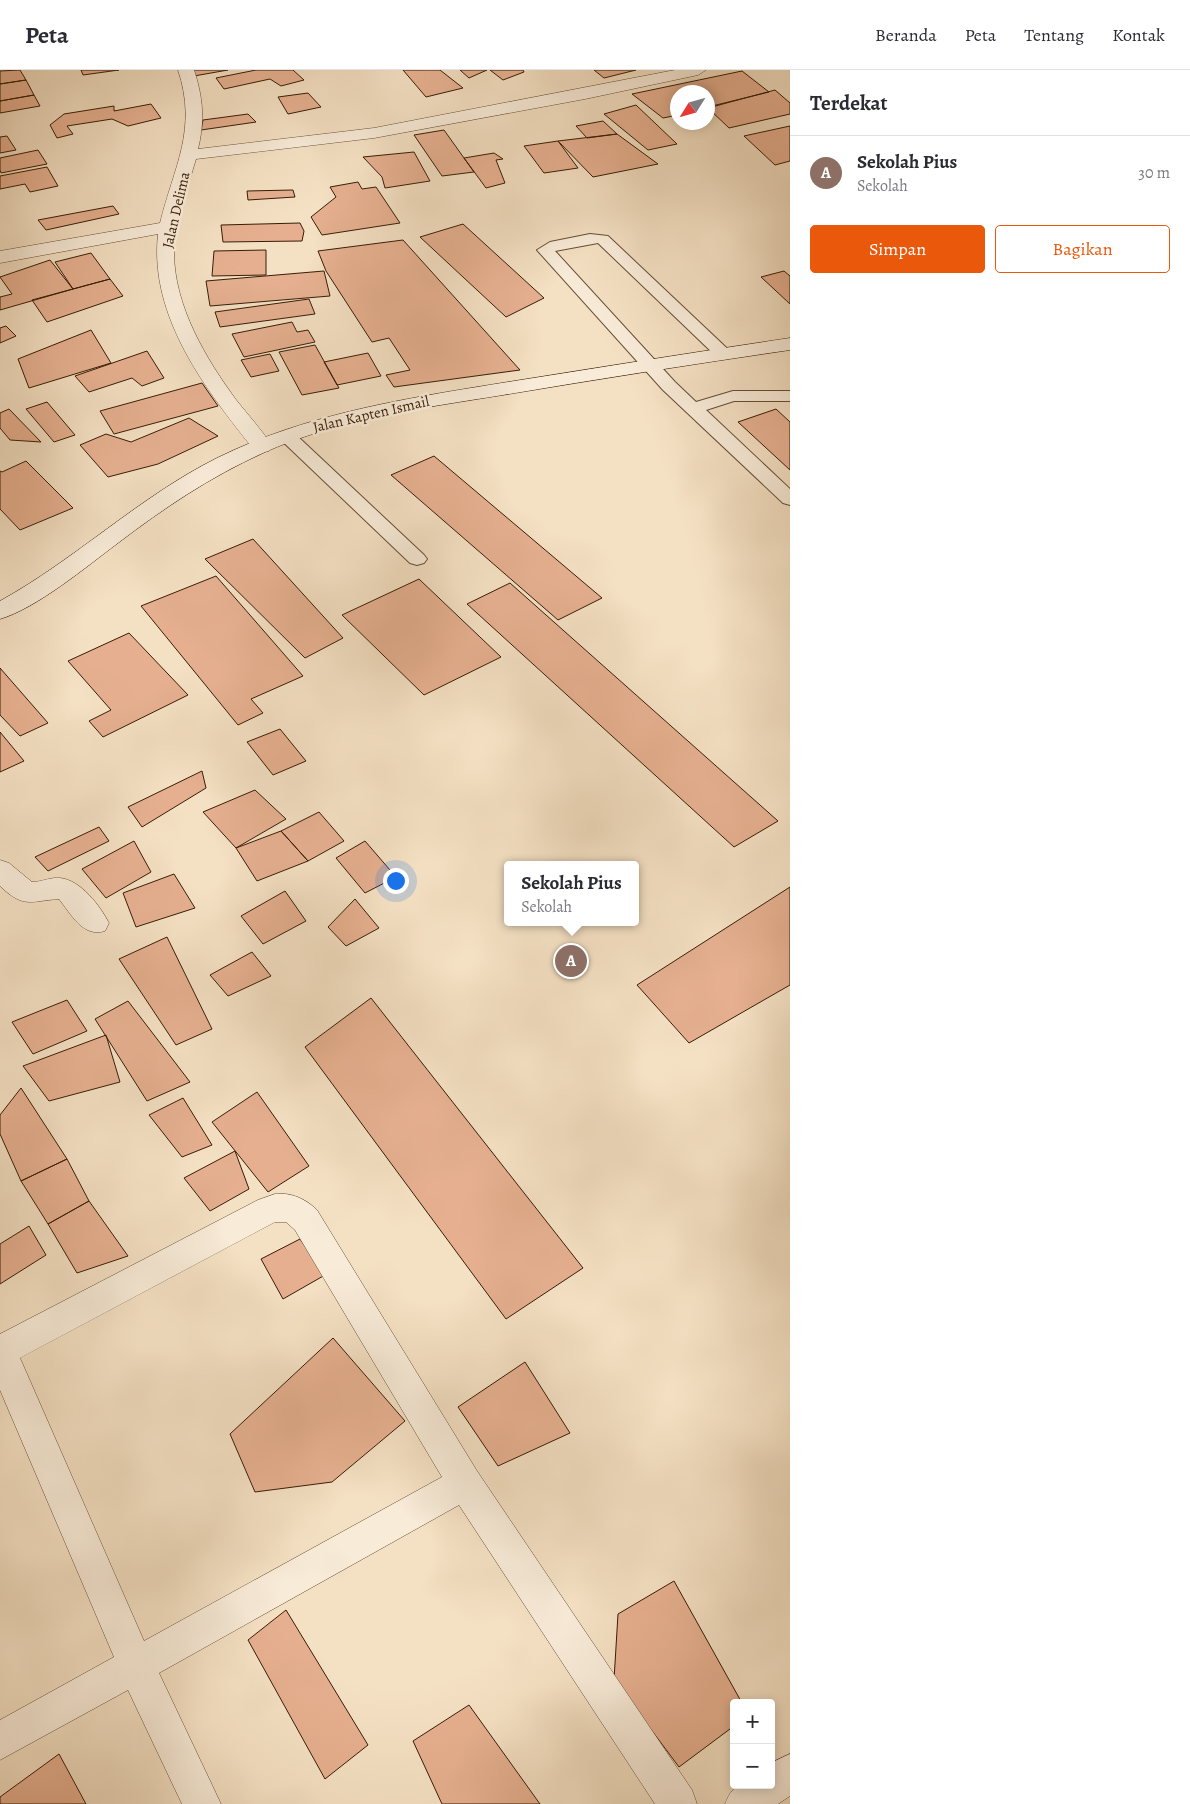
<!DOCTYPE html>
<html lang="id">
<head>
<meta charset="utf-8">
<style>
	body { margin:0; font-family:Alegreya,serif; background:#f7f7f7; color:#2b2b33 }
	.controls { position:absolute; right:15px; bottom:15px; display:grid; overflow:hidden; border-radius:5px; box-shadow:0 2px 12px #0003 }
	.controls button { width:45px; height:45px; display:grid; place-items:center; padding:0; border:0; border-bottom:1px solid #e1e1e2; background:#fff; color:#2b2b33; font:25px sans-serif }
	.compass { position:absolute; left:670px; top:15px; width:45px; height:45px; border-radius:50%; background:#fff; box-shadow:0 2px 12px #0003; rotate:233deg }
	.you { position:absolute; left:395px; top:810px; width:18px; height:18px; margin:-12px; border:4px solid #fff; border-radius:50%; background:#1a73e8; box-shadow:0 0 0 8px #1a73e833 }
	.badge { display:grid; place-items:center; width:32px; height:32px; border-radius:50%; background:#ea580c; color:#fff; font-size:16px; font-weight:700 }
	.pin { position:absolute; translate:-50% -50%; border:2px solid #fff; box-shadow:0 1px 5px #0006 }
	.popup { position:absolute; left:504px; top:791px; width:135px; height:65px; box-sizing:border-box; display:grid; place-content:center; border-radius:5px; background:#fff; filter:drop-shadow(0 1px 4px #0005); font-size:16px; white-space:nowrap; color:#7c7c81 }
	.popup b { font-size:19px; color:#2b2b33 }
	.popup::after { content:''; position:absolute; left:50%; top:100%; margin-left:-10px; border:10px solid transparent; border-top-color:#fff }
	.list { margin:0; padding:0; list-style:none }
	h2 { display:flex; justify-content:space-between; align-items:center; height:65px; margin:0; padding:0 20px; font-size:21px }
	h2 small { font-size:16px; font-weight:400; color:#7c7c81 }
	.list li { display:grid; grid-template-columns:32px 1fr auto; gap:15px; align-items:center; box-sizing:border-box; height:75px; padding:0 20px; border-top:1px solid #e1e1e2 }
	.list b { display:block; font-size:19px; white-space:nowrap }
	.list p { margin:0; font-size:16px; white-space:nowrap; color:#7c7c81 }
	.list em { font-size:16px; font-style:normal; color:#7c7c81 }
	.actions { display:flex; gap:10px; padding:15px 20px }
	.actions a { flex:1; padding:11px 0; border:1px solid #ea580c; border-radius:5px; text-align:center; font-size:18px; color:#ea580c }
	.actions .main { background:#ea580c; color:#fff }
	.map { position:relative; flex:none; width:790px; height:1734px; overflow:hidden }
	header { display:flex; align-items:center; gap:30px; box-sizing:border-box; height:70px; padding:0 25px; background:#fff; border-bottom:1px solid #e1e1e2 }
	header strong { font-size:24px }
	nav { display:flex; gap:28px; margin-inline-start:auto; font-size:18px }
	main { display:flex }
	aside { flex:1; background:#fff }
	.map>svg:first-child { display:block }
	.building { fill:#e6b090; stroke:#371d05 }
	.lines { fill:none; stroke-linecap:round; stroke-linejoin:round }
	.lane-casing { stroke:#664e34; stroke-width:2 }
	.street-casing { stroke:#664e34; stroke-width:1 }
	.secondary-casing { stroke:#371d05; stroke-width:1 }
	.lane { fill:#f8ebd8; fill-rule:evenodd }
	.street { fill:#f8ebd8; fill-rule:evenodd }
	.secondary { fill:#f8ebd8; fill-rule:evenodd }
	.labels { text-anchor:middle; stroke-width:5; stroke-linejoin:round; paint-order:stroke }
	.far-street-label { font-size:15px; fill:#371d05; stroke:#f8ebd8 }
</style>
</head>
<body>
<header>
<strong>Peta</strong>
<nav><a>Beranda</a><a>Peta</a><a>Tentang</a><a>Kontak</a></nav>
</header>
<main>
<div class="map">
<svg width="790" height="1734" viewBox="0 0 790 1734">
	<rect width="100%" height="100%" fill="#f4e0c3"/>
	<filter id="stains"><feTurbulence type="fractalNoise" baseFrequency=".004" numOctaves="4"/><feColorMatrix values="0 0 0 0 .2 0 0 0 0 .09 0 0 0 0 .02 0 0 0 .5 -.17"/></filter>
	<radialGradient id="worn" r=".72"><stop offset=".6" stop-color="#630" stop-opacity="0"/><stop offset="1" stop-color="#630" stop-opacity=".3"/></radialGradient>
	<path class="building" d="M20 0 26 10 0 14V1Z
		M81 0H119L83 5Z
		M191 0H228L194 6Z
		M256 0H293L304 10 281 16 270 9 224 19 216 8Z
		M403 0H440L463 18 426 27Z
		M460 0H487L469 8Z
		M490 0H523L524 2 503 10Z
		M594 0H636L604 8Z
		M742 1 769 22 708 37V22H678V45L663 48 632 24Z
		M26 10 34 25 0 31V14Z
		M775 20 790 33V44L729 58 708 38Z
		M308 23 321 37 288 44 278 27Z
		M34 25 40 36 0 43V31Z
		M151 34 161 48 128 56 112 49 67 56 73 64 57 68 50 55 64 44 114 36V41Z
		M636 35 677 74 648 80 604 44Z
		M248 44 256 52 201 60 203 50Z
		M603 51 617 64 587 68 576 56Z
		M790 56V91L775 95 744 66Z
		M444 60 474 102 442 106 414 65Z
		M617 64 658 94 593 107 558 71Z
		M7 66 16 80 0 83V67Z
		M558 71 578 98 544 103 524 76Z
		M38 80 47 94 1 103 0 100V88Z
		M414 82 430 111 385 118 382 107 363 87Z
		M494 83 503 89 496 90 505 113 486 118 464 88Z
		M47 97 58 116 30 122 25 114 0 119V106Z
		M358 112 362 119 376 117 400 153 322 165 311 147 336 127 330 117Z
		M293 120 295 127 248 130 247 121Z
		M113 136 119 144 46 160 38 150Z
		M300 153 304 161 302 171 223 172 221 155Z
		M463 154 544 228 506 247 420 167Z
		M403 170 520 300 394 317 386 305 410 300 389 268 372 272 326 201 318 181Z
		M266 180V205L212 206 214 181Z
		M91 183 110 209 73 219 55 192Z
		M50 190 73 219 0 240V227L12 224 0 207Z
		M324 201 330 226 210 236 206 211Z
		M784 201 790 206V234L761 207Z
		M110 209 123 226 47 252 32 230Z
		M309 229 315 244 220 257 215 242Z
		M292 252 297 262 308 260 315 272 244 287 232 264Z
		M6 256 16 266 0 273V258Z
		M91 260 111 293 29 318 18 289Z
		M315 275 339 318 302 325 279 282Z
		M147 281 164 308 142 316 132 308 89 322 75 306Z
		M368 283 381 306 337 315 324 292Z
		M270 284 279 301 251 307 241 290Z
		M202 313 218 336 114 364 100 341Z
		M47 332 75 365 54 372 26 339Z
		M9 339 41 372 10 370 0 358V343Z
		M776 339 790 352V400L738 352Z
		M189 348 218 366 158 394 108 407 80 375 106 364 131 372Z
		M434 386 602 528 558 550 391 405Z
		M26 391 73 438 20 460 0 439V401L2 402Z
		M253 469 343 568 305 588 205 489Z
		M216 506 303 606 251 629 263 643 238 655 141 536Z
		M419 509 501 587 424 625 342 545Z
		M510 513 778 751 734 777 467 534Z
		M129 563 188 625 103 667 89 651 111 640 68 591Z
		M0 598 48 653 20 666 0 645Z
		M280 659 306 691 273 705 247 672Z
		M0 662 24 691 0 702Z
		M202 701 206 718 142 757 128 737Z
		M255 720 286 749 236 778 203 742Z
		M319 742 344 771 308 791 281 761Z
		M99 757 109 771 48 801 35 787Z
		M281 761 308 791 257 811 236 778Z
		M134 771 151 802 106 828 82 799Z
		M365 771 396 807 365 823 336 788Z
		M174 804 195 838 136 857 123 823Z
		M790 817V915L689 973 637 915Z
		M285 821 306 851 263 874 241 846Z
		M355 829 379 858 346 876 328 857Z
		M167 867 212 959 176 975 119 889Z
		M252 882 271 906 228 926 210 905Z
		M371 928 583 1198 506 1249 305 977Z
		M67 930 87 961 33 984 12 952Z
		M128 931 190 1012 147 1031 95 949Z
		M106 965 120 1012 49 1031 23 996Z
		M21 1018 67 1089 21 1111 0 1064V1045Z
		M257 1022 309 1096 268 1122 212 1052Z
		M183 1028 212 1075 182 1087 149 1045Z
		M235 1081 249 1119 210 1141 184 1108Z
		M67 1089 89 1131 48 1154 21 1111Z
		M89 1131 128 1186 77 1203 48 1154Z
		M29 1156 46 1185 0 1214V1174Z
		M300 1169 325 1205 283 1229 261 1189Z
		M333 1268 405 1351 332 1412 255 1422 230 1364Z
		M525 1292 570 1363 498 1396 458 1337Z
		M674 1511 742 1633H734V1656L679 1697 614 1610 618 1544Z
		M286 1540 368 1675 325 1709 248 1570Z
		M469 1635 540 1734H442L413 1671Z
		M59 1684 86 1734H0V1727Z"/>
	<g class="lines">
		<defs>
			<path id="lane" d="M590 164 608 166 733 284 730 288H718L598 173 555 181 675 312 696 332 733 321H790V331H734L706 340 790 419V435L783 433 663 320 537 180 550 172Z
				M287 361 293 362 424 485 427 489 424 493 417 495 410 493 281 370 278 366 281 362Z"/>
			<path id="street" d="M178 0H194C203 27 205 51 198 79L374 58 675 0H706L698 5 585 29 374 68 196 89C187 120 175 150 174 182 174 236 206 289 237 331 249 346 262 360 272 376L269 381 262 382 255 381C206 320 149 247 158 164L0 193V181L160 153C174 96 198 60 178 0Z
				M0 790 9 793 32 812C42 812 51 807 60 808 81 810 100 836 109 853L105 861C83 868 71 844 59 829 30 831 24 839 0 816Z
				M275 1124C291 1122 306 1129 317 1140L477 1401 692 1720 697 1734H655L459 1435 159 1603 221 1734H182L128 1620 0 1690V1650L114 1587 0 1320V1264L258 1130ZM275 1152H286L295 1160 442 1407 144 1571 20 1288Z
				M790 1684V1726L778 1734H725C735 1708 746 1715 771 1715V1693Z"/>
			<path id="secondary" d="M790 268V280C694 294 599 309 503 325 422 338 338 349 263 383 210 407 164 438 118 473 86 497 37 538 0 549V531C76 489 139 427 217 388 308 343 409 328 508 312 602 297 696 282 790 268Z"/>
		</defs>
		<use href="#lane" class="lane-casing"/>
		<use href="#street" class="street-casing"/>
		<use href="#secondary" class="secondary-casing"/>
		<use href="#lane" class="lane"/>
		<use href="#street" class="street"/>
		<use href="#secondary" class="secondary"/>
	</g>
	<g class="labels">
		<g class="far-street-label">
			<text transform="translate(176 140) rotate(-77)" y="5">Jalan Delima</text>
			<text transform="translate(371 344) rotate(-13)" y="5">Jalan Kapten Ismail</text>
		</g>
	</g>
	<rect width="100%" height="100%" filter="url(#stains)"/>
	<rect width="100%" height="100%" fill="url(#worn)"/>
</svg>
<div class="controls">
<button>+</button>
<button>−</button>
</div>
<svg class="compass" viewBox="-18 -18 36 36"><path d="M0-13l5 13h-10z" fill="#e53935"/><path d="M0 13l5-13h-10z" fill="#7c7c81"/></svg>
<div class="you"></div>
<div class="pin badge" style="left:571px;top:891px;background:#8d6e63">A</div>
<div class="popup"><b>Sekolah Pius</b>Sekolah</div>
</div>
<aside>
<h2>Terdekat<small></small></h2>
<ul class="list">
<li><span class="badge" style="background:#8d6e63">A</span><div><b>Sekolah Pius</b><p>Sekolah</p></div><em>30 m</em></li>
</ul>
<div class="actions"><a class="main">Simpan</a><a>Bagikan</a></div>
</aside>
</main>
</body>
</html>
